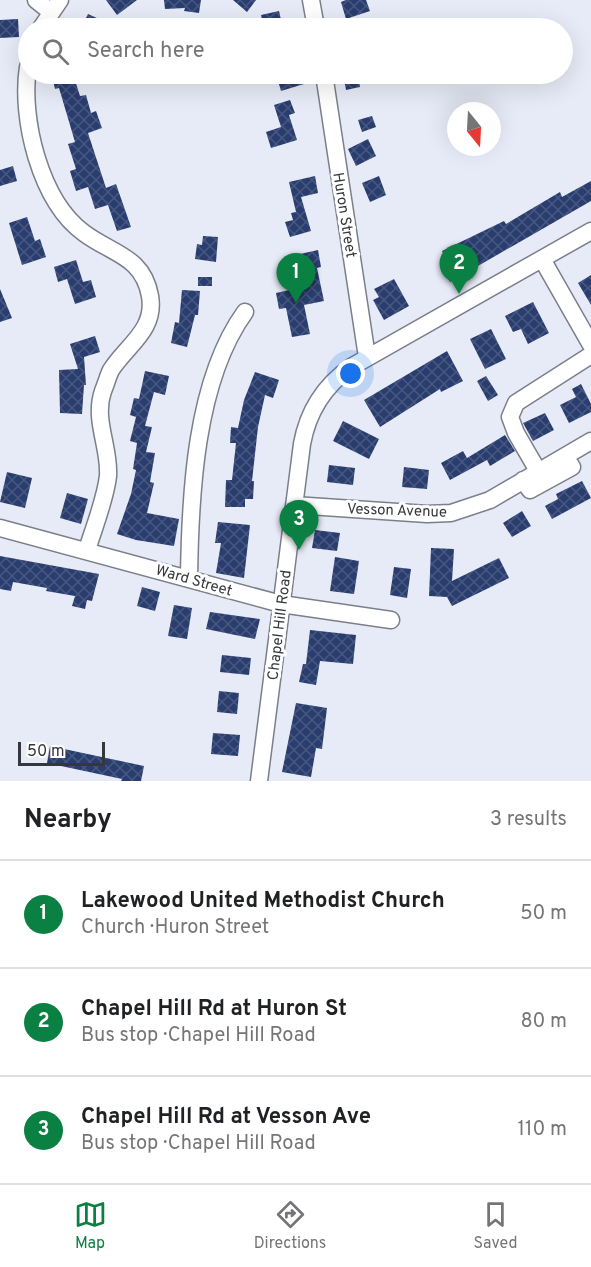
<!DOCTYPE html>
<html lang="en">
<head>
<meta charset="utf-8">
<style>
	body { margin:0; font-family:Overpass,sans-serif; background:#f6f6f6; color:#202124 }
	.compass { position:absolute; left:447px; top:102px; width:54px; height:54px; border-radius:50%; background:#fff; box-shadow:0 6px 24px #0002; rotate:162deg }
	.scale { position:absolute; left:18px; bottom:15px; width:87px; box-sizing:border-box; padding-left:6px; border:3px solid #34373b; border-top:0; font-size:16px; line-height:21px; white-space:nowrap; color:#34373b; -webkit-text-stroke:4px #fff; paint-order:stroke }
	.you { position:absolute; left:351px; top:374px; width:21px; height:21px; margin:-15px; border:4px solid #fff; border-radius:50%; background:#1a73e8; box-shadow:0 0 0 9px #1a73e833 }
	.badge { display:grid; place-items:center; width:39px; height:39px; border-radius:50%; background:#0b8043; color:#fff; font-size:20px; font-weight:700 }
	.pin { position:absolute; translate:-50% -50px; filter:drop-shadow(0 2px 3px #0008) }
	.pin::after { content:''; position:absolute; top:32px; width:21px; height:18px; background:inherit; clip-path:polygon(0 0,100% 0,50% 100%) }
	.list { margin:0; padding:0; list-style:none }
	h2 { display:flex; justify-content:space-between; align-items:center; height:78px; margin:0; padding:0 24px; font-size:26px }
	h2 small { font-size:20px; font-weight:400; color:#757577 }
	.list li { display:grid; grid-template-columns:39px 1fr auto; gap:18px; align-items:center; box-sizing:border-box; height:108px; padding:0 24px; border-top:2px solid #e0e0e0 }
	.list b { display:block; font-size:22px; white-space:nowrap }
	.list p { margin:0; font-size:20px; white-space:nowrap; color:#757577 }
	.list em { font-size:20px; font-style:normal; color:#757577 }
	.icon { flex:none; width:33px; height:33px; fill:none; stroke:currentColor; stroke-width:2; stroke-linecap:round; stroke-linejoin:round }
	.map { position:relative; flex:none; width:591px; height:781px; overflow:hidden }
	.search { position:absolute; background:#fff; box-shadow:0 6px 24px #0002; left:18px; right:18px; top:18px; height:66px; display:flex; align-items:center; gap:15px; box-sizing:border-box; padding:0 21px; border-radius:33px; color:#757577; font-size:22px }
	.sheet { height:402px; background:#fff }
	nav { display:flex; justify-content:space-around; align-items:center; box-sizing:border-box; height:84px; border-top:2px solid #e0e0e0; background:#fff; font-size:16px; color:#757577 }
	nav a { display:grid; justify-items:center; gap:3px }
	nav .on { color:#0b8043 }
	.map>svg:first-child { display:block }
	.building { fill:url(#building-cross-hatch) }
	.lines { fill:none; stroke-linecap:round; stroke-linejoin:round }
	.minor-casing { stroke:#7a7f8a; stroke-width:19 }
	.minor { stroke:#fff; stroke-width:16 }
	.labels { text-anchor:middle; stroke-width:6; stroke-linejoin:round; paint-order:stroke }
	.street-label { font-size:15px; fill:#34373b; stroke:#fff }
</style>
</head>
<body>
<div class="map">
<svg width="591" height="781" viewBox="0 0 591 781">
	<defs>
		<pattern id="building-cross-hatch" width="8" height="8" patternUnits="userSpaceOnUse" patternTransform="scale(1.5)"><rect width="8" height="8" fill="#293d6f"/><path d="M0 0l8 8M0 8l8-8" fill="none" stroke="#485880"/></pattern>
	</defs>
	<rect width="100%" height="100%" fill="#e6ebf7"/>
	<path class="building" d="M106 0H137L117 15Z
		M164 0H201L199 13 184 11 185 8 165 9Z
		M233 0H256L247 12Z
		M346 0H366L370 11 346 19 341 2Z
		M279 11 283 28H264L261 15Z
		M88 14 99 19 95 28H81Z
		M18 19 19 37 0 38V20Z
		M62 74H73L80 96 86 95 91 113 96 111 102 128 88 133 106 188 116 184 131 227 117 231 108 205 95 209 88 187 76 191 70 171 76 169 68 144 75 142 59 88 55 89 52 76Z
		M276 74H301L304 84 281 91Z
		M343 74H358L360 87 346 90Z
		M290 100 295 113 289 115 297 140 271 148 266 132 281 127 274 105Z
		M372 116 376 127 362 132 358 120Z
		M368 139 376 156 356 166 348 149Z
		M13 166 17 181 0 186V170Z
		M315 176 318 193 301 197 311 231 290 237 285 222 293 220 291 213 296 212 289 182Z
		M379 176 386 195 370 202 362 183Z
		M591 181V201L450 282 443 267 448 264 442 251 504 221 506 224 560 192 562 197Z
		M27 217 35 241 40 239 46 257 22 265 9 223Z
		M203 236 218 237 216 262 195 259 197 244 202 245Z
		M318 250 321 267 317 268 324 301 304 305 310 334 292 337 286 308 279 309 276 293 298 288 291 256Z
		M76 260 83 282 91 280 96 297 75 304 67 279 58 282 54 267Z
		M591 275V305L578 283Z
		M198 277H212V286H198Z
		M394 279 409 306 384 320 373 300 379 297 374 289Z
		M0 289 12 318 0 322Z
		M182 290 200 291 198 315H195L187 347 171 343 175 322 179 323Z
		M533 302 549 333 528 344 521 329 513 332 505 316Z
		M491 329 506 359 485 369 470 339Z
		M95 336 100 352 84 357 86 385H84L82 414 60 413 59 370 78 369 70 344Z
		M447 351 463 381 441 392 440 389 380 427 364 400Z
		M145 371 169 376 165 395 154 392 145 426 152 427 146 452 155 453 150 482 154 483 147 513 179 519 174 546 136 540 117 534 131 494 136 470 133 469 137 443 130 441 136 417 130 415 134 398 139 399Z
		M255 372 279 380 273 398 265 395 258 427 252 481H254L253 499H245V507H225L226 480H232L236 443H230L231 427 238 428 244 400Z
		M486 376 498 395 488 401 477 381Z
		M581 384 591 404V412L569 423 560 405 576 397 572 389Z
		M545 413 554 430 533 441 523 423Z
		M343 421 379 439 369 459 333 441Z
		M505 435 515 451 490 466 487 460 450 480 441 463 463 451 467 458Z
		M329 465 355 468 353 485 327 482Z
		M404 467 429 470 427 489 402 487Z
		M7 472 32 478 25 508 0 502Z
		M582 481 591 498 552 519 545 506 558 499 556 494Z
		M67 493 88 499 81 524 60 518Z
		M522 511 531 526 512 537 503 523Z
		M218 522 250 525 244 578 216 573 221 543H215Z
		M315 530 340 533 337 551 312 548Z
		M431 548 454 549 452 581 499 558 509 578 452 606 447 597 429 596Z
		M0 556 99 574 92 601 87 600 85 609 72 606 75 596 46 591 47 588 13 582 11 591 0 589Z
		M335 557 359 561 354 594 330 591Z
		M394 567 411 569 407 598 390 595Z
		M142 587 160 592 155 611 137 606Z
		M174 605 192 608 187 639 168 636Z
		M210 612 260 619 255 639 206 629Z
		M310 630 356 635 353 664 320 661 316 685 299 682 303 664H306Z
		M222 655 251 658 249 675 220 672Z
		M219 691 239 693 237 714 217 712Z
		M296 703 327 708 322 749 316 748 311 777 282 772Z
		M213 733 240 735 238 756 211 754Z
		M50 746 144 766 141 781H121L122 779 47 763Z"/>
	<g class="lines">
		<defs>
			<path id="minor" d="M36 0 51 12
				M311 0 316 28
				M41 28 60 0
				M28 67C20 118 40 201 84 233 112 254 143 256 150 296 156 330 127 345 111 370 108 376 106 384 103 391 93 420 110 447 108 476 105 501 94 527 87 550
				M324 74 367 357
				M542 259 591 345
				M538 471 516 433 510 417 516 403 591 355
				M523 480 530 490 572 467 565 456
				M294 505 427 514 451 513 490 500 591 441
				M0 528 281 604 391 620
				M189 579C190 496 195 381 245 312
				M259 781 302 444C308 411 324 386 351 367L591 231"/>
		</defs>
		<use href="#minor" class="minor-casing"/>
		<use href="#minor" class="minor"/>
	</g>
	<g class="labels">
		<g class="street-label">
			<text transform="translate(345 215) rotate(81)" y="5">Huron Street</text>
			<text transform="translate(397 510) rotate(2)" y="5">Vesson Avenue</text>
			<text transform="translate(194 580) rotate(16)" y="5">Ward Street</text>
			<text transform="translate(279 625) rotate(-83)" y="5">Chapel Hill Road</text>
		</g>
	</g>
</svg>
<svg class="compass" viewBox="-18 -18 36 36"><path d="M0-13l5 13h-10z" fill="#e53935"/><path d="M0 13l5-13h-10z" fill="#757577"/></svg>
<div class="scale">50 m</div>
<div class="you"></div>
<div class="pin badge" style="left:296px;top:303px">1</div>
<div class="pin badge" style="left:459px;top:294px">2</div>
<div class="pin badge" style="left:299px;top:550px">3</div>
<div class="search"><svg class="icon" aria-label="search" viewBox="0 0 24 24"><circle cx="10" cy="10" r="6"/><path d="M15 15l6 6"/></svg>Search here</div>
</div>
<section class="sheet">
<h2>Nearby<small>3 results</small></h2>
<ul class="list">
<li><span class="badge">1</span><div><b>Lakewood United Methodist Church</b><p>Church · Huron Street</p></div><em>50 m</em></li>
<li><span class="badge">2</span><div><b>Chapel Hill Rd at Huron St</b><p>Bus stop · Chapel Hill Road</p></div><em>80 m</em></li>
<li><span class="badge">3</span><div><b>Chapel Hill Rd at Vesson Ave</b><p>Bus stop · Chapel Hill Road</p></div><em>110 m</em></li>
</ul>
</section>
<nav>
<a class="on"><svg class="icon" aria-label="map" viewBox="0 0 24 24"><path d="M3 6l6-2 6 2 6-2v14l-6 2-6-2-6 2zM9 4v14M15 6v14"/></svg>Map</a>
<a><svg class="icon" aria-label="directions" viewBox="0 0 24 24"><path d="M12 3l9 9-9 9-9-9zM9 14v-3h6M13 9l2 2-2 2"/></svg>Directions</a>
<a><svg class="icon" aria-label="saved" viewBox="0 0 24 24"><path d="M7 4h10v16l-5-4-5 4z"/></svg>Saved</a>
</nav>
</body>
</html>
